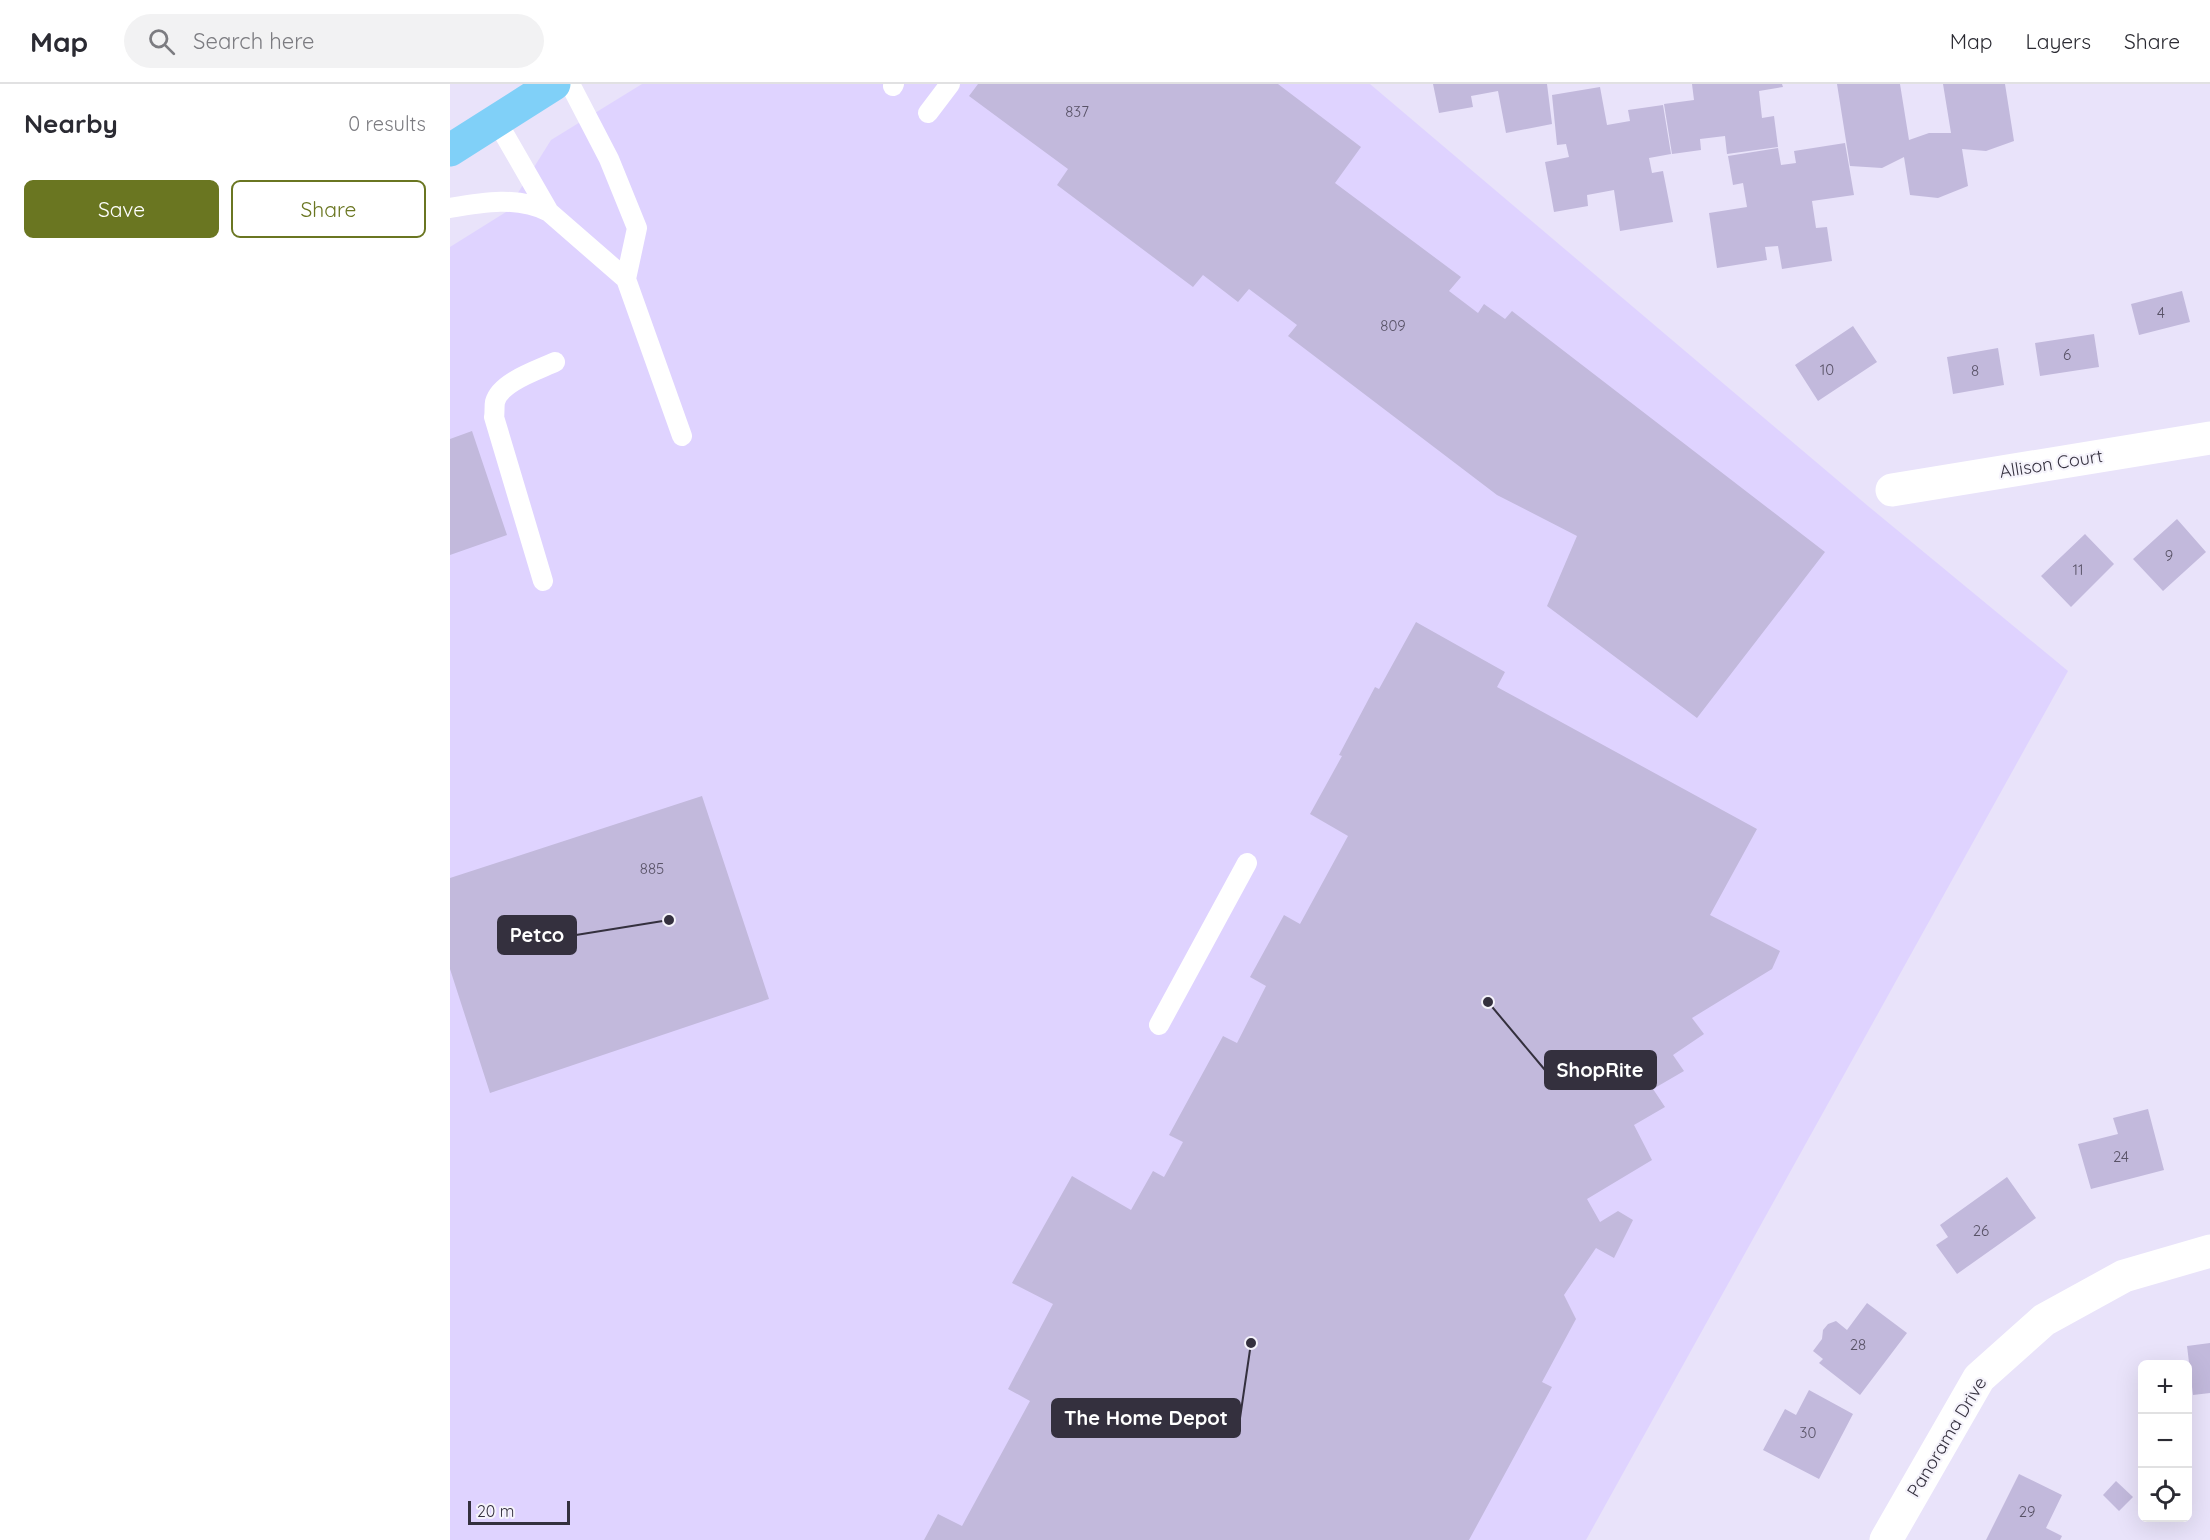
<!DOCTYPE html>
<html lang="en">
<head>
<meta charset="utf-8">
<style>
	body { margin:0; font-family:Quicksand,sans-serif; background:#f2f2f3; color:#2b2b33 }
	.controls { position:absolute; right:18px; bottom:18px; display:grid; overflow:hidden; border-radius:9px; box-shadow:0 6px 24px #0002 }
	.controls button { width:54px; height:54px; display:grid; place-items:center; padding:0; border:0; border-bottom:2px solid #e1e1e2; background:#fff; color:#2b2b33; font:30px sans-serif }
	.scale { position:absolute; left:18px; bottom:15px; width:102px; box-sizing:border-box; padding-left:6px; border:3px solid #34303e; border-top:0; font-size:16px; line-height:21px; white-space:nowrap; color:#34303e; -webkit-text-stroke:4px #f5f3fb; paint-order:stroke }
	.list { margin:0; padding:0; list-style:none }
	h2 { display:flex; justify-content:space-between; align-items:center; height:78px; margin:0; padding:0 24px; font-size:26px }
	h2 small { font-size:20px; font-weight:400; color:#7c7c81 }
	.actions { display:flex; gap:12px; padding:18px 24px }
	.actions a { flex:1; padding:14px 0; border:2px solid #6a7621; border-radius:9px; text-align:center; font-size:21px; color:#6a7621 }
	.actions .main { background:#6a7621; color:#fff }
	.icon { flex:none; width:33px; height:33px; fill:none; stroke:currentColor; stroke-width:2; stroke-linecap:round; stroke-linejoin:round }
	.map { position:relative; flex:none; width:1760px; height:1456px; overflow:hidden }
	header { display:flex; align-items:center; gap:36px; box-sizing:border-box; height:84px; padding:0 30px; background:#fff; border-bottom:2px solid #e1e1e2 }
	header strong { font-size:28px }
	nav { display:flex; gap:33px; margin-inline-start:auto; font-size:21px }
	.search { width:420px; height:54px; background:#f2f2f3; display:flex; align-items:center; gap:15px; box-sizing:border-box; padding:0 21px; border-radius:33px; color:#7c7c81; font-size:22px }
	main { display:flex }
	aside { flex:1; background:#fff }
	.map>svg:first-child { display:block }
	.built { fill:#dfd3ff }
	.building { fill:#c2b9dc }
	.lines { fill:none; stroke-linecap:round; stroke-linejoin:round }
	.lane { stroke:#fff; stroke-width:20 }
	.street { stroke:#fff; stroke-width:33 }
	.primary { stroke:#80d0f8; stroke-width:33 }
	.labels { text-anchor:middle; stroke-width:4.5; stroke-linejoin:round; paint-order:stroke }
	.number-label { font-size:15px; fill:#585266 }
	.street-label { font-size:18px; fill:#34303e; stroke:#f5f3fb }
	.leader { fill:none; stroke:#34303e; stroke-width:2 }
	.callout-dot { fill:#34303e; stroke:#f5f3fb; stroke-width:2 }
	.callout { fill:#34303e; stroke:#34303e; stroke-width:2 }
	.callout-label { font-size:20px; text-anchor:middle; font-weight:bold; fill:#fff }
</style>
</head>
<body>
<header>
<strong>Map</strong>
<div class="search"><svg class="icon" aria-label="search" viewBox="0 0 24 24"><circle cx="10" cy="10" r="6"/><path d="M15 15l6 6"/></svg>Search here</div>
<nav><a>Map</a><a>Layers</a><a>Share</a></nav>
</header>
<main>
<aside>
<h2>Nearby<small>0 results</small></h2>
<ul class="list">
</ul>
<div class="actions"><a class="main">Save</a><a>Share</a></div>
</aside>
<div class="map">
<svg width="1760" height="1456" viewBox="0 0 1760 1456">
	<rect width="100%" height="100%" fill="#e9e3fa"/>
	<path class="built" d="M192 0H920L1418 422 1618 587 1136 1456H0V163L56 128 101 56Z"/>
	<path class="building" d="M528 0H828L911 63 885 99 1011 193 999 207 1028 229 1034 220 1055 235 1062 227 1375 468 1247 634 1097 522 1127 452 1047 411 838 252 847 241 799 205 788 218 753 191 743 203 607 101 618 85 519 12Z
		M983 0H1097L1102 40 1056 49 1048 7 1021 12 1023 23 989 29Z
		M1242 0H1332L1333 3 1309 7 1312 34 1324 32 1328 63 1277 70 1275 52 1250 55 1251 66 1222 70 1214 20 1244 16Z
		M1387 0H1450L1459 56 1479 49H1501L1493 0H1555L1564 57 1536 67 1512 65 1518 102 1488 114 1460 111 1454 73 1432 84 1400 82Z
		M1150 3 1157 41 1180 37 1178 26 1213 21 1221 70 1199 74 1202 89 1213 87 1223 138 1170 147 1164 106 1137 111 1138 122 1104 128 1095 78 1119 73 1116 60 1107 61 1102 11Z
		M1395 59 1404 111 1362 117 1366 144 1377 143 1382 177 1332 185 1328 162 1315 163 1317 176 1267 184 1259 129 1297 123 1293 99 1283 101 1278 72 1328 64 1331 81 1346 79 1344 67Z
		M1732 207 1740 238 1689 251 1681 220Z
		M1403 242 1427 278 1368 317 1345 281Z
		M1644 250 1649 283 1590 292 1585 259Z
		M1548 264 1554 301 1503 310 1497 273Z
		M22 347 57 451 0 471V355Z
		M1727 435 1756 468 1713 507 1683 475Z
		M1635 450 1664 480 1621 523 1591 492Z
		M966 538 1055 588 1047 603 1307 745 1260 831 1330 867 1322 885 1242 934 1254 950 1223 971 1234 987 1203 1005 1215 1023 1184 1041 1202 1076 1137 1115 1150 1138 1168 1127 1183 1136 1164 1174 1146 1164 1114 1211 1126 1235 1092 1298 1102 1303 1019 1456H474L488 1430 512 1442 580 1317 558 1305 603 1220 562 1199 622 1092 681 1126 703 1087 714 1093 733 1058 719 1051 773 952 787 959 816 902 800 893 834 831 850 840 898 752 860 730 892 672 889 671 925 603 929 605Z
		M252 712 319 915 40 1009 0 885V794Z
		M1698 1025 1714 1086 1641 1105 1628 1060 1668 1050 1663 1034Z
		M1557 1093 1586 1134 1507 1190 1486 1161 1498 1153 1490 1141Z
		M1417 1219 1457 1249 1410 1311 1369 1279 1373 1275 1363 1267 1372 1255 1373 1246 1378 1240 1386 1237 1397 1246Z
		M1760 1259V1309L1743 1311 1737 1262Z
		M1359 1306 1403 1330 1369 1395 1313 1366 1335 1325 1346 1331Z
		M1569 1390 1612 1411 1596 1444 1612 1452 1610 1456H1536Z
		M1666 1397 1683 1413 1669 1427 1653 1411Z"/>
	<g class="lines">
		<path class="lane" d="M120 0 159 75 187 144 176 195
			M443 2 444 0
			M478 29 500 0
			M46 36 99 128 176 195 232 352
			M0 124C33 118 69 112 99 128
			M93 497 44 333C45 329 44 323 45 318 50 298 88 286 105 278
			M709 941 797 779"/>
		<path class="street" d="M1442 406 1760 354
			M1436 1456 1529 1294 1594 1236 1674 1192 1760 1167"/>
		<path class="primary" d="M0 66 104 0"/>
	</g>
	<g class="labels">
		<g class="number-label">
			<text x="627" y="33">837</text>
			<text x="1711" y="234">4</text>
			<text x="943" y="247">809</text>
			<text x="1617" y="276">6</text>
			<text x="1377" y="291">10</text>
			<text x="1525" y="292">8</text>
			<text x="1719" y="477">9</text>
			<text x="1628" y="491">11</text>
			<text x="202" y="790">885</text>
			<text x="1671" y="1078">24</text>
			<text x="1531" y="1152">26</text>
			<text x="1408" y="1266">28</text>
			<text x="1358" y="1354">30</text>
			<text x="1577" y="1433">29</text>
		</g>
		<g class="street-label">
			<text transform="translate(1601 380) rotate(-9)" y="6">Allison Court</text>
			<text transform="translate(1497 1353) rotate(-59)" y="6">Panorama Drive</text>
		</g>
	</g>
	<path class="leader" d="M219 836L126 851M1038 918L1095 986M801 1259L790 1334"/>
	<g class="callout-dot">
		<circle cx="219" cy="836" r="6"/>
		<circle cx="1038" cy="918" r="6"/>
		<circle cx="801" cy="1259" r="6"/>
	</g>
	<g class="callout">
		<rect x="48" y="832" width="78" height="38" rx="6"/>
		<rect x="1095" y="967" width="111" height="38" rx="6"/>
		<rect x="602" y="1315" width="188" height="38" rx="6"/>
	</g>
	<g class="callout-label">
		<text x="87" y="858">Petco</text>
		<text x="1150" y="993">ShopRite</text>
		<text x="696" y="1341">The Home Depot</text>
	</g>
</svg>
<div class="controls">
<button>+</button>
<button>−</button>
<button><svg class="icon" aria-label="locate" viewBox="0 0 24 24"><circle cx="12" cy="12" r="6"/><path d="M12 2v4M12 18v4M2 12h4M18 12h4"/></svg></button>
</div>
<div class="scale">20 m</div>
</div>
</main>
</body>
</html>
